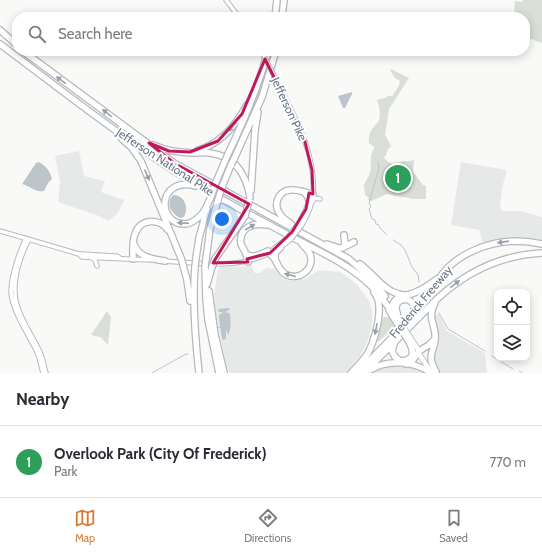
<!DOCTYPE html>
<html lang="en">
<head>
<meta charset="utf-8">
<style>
	body { margin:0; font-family:Cabin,sans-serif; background:#f7f7f7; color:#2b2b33 }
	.controls { position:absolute; right:12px; bottom:12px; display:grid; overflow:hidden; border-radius:8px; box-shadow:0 2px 10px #0003 }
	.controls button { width:36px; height:36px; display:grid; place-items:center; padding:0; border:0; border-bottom:1px solid #e1e1e2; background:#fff; color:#2b2b33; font:20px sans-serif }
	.you { position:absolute; left:222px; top:219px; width:14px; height:14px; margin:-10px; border:3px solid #fff; border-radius:50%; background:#1a73e8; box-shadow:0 0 0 6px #1a73e833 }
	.badge { display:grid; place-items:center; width:26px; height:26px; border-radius:50%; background:#db7937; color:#fff; font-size:13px; font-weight:700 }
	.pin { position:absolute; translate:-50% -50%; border:2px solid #fff; box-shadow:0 1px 4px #0006 }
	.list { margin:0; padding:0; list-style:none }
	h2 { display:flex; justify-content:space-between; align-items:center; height:52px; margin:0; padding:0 16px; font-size:17px }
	h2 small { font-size:13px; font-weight:400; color:#7c7c81 }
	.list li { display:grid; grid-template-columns:26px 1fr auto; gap:12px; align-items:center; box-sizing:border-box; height:72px; padding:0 16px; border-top:1px solid #e1e1e2 }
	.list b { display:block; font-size:15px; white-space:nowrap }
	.list p { margin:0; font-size:13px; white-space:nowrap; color:#7c7c81 }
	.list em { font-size:13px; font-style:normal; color:#7c7c81 }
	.icon { flex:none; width:22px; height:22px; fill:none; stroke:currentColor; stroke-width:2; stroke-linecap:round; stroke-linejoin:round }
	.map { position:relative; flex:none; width:542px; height:373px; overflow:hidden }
	.search { position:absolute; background:#fff; box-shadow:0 2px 10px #0003; left:12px; right:12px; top:12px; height:44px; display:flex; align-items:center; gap:10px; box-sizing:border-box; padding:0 14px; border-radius:16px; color:#7c7c81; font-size:15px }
	.sheet { height:124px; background:#fff }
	nav { display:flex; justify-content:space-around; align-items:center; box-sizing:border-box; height:56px; border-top:1px solid #e1e1e2; background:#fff; font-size:11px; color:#7c7c81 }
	nav a { display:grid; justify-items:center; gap:2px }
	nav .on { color:#db7937 }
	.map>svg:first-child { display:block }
	.built { fill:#e7e9e9 }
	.green { fill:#d9ded7 }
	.water { fill:#bdc5cb }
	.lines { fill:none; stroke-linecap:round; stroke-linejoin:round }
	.stream { stroke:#bdc5cb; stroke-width:1 }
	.secondary-casing { stroke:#b6bac0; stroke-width:5.5 }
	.primary-casing { stroke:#b7babf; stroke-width:6 }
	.highway-casing { stroke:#b5b8bc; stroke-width:8 }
	.secondary { stroke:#fff; stroke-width:3.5 }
	.primary { stroke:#fff; stroke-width:4.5 }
	.highway { stroke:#fff; stroke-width:5.5 }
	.secondary-bridge-casing { stroke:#b6bac0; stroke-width:5.5; stroke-linecap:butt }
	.primary-bridge-casing { stroke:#b7babf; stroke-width:6; stroke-linecap:butt }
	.highway-bridge-casing { stroke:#b5b8bc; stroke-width:8; stroke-linecap:butt }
	.secondary-bridge { stroke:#fff; stroke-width:3.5 }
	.primary-bridge { stroke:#fff; stroke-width:4.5 }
	.highway-bridge { stroke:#fff; stroke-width:5.5 }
	.oneway { fill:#979fab }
	.marked { fill:none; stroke:#c2185b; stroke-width:3; stroke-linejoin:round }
	.labels { text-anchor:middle; stroke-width:4; stroke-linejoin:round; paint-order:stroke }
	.street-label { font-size:12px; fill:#6a7687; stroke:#fff }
</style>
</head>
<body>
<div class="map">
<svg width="542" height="373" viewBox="0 0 542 373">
	<rect width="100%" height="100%" fill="#f9faf8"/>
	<path class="built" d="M79 151 84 176 105 181 101 192 124 200 122 205 117 214 108 221 99 216 58 202 60 182 55 156Z
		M461 162 507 170 503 184 500 206 501 209 504 211H520L542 217V240L520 238 503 239 483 243 479 230 451 225Z
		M252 266 254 272 255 273H259L267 268 274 269 282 278 291 281 305 279 319 270 340 272 352 280 359 287 369 301 372 311V324L368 341 361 355 352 367 346 373H229L226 365 216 314 214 295 218 269 221 267Z
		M439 314 447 331 485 353 487 373H439L436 368 434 360 433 316Z
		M388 367H406L419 369 426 373H371L373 371Z"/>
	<path class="green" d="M522 0H542V43L531 39H525V17H514L515 1 523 2Z
		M391 69 409 78 389 109 385 135 391 146 388 149 386 155 384 158C393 167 394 164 404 161 407 161 411 161 414 160L413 172 423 185 426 186V199H414L387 194 371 201 368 200 369 198 365 195C365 192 364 188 364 185 365 181 369 177 370 173 372 166 369 157 373 151L374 147 369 143C368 136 370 131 375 125 377 123 378 123 379 120 381 116 379 104 377 100L380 99 385 98 388 96H392L394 94 393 92H395L399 85 400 81 395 78 390 70Z
		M107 311 111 317 108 345 100 337 91 335Z
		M384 317H389L397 326 395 328 392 329 378 342 377 341C377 335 380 322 384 317Z"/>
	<path class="water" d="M352 92V94L345 108H343L338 96Z
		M39 162C46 166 50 171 52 179L48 183 44 191C36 193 30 186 22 184L36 163Z
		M173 195C185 195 189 208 184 217L180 218C171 213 165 204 173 195Z
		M229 308 230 309 229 310 225 312 229 313 230 314C231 322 231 328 228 336L227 331H226V339L223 340 222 339 219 317V315L223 312H219L218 309Z"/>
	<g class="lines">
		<path class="stream" d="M279 17 281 0
			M269 62 272 51
			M262 84 267 67
			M233 153 249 117 260 90
			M378 163 379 168 369 203 371 207 369 209 372 219 375 220 376 224 379 225V227L387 235
			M393 240 401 245 405 250 412 267 418 275 419 282
			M439 313 448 329 485 351
			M219 338 217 328 221 327
			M492 356 513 369
			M519 371 522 373
			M152 373 184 355 188 354"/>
		<defs>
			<path id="secondary" d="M226 0 239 17
				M261 51 264 56
				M273 74C292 112 317 152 313 196 312 206 307 216 302 225
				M313 201 315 198 320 199
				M299 223 306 209 309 200
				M0 231 79 254 82 257 150 260
				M26 238C19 253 11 276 11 292 12 311 29 335 37 352 40 359 41 366 43 373
				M29 239C19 259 10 286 18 308 23 323 33 337 40 352 43 359 44 366 46 373
				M279 249 291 239
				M270 253C273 247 283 243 288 237
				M79 254H82L113 256H117L120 258
				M92 258 95 260 97 266
				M164 261C196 263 235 269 265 255"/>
			<path id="primary" d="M408 334 419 351V354L431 372"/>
			<path id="highway" d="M275 17 277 0
				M282 17 284 0
				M0 30 17 45
				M0 44C56 86 110 129 168 167 207 193 250 214 292 237 318 251 347 263 369 284 378 292 385 302 392 312
				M23 51 174 163 349 259C363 271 375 282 385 296
				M122 139 131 147 141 161 181 258
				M153 145C166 151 178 152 192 153 198 153 204 152 210 153 235 156 246 174 250 197
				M198 150C221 144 236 125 247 105
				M228 154C244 121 258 87 268 51
				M234 159 262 97 276 51
				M216 182 225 161
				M196 186C156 176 157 225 185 224 191 224 196 220 201 215 205 211 207 205 210 199
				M222 187 231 165
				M251 191 255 130 258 112
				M304 192 308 197 309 202
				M292 225C288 221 283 219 280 214 273 205 278 191 290 190 297 189 306 193 313 194
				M134 244C139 258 153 259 165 261
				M327 244 339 248H343L345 244 344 235
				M344 247 354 242
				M246 254C253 259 261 254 268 251 270 254 272 256 274 258 278 264 279 270 285 274 299 282 315 269 310 254 308 250 305 247 302 244
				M196 258 199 238 207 209
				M133 259C133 251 132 241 135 234 140 218 160 218 168 230
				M206 259 210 229 218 200
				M215 259 245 216
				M275 259V253L280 248
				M248 262C247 259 247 255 245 252 244 249 242 247 241 244 238 228 254 222 266 225
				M360 264C375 275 386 295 406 295
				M183 265 187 280 190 301
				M195 267C192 302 195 337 199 373
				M205 267 206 299 208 320 219 373
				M207 284 212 267
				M209 291 215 335 224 373
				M435 303C426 319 437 325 435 340 435 346 431 351 431 358 431 364 434 367 436 372
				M389 310 397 323
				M392 312C391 293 406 298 418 291 425 288 431 283 437 279
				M398 318C398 315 396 311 396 308 396 295 419 297 413 313
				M394 344 392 351 395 357 401 361C419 360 412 346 406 337
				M406 364 413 360 419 351 429 345 435 339
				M370 370C388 359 414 361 431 373
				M351 373C357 367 363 361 368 353 374 342 380 319 379 307 379 301 377 296 374 292
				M357 373C377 353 398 333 416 311 426 299 434 285 444 272 461 252 489 242 515 241 524 241 533 242 542 244
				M364 373 437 299C466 272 501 255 542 253"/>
		</defs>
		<use href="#secondary" class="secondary-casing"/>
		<use href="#primary" class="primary-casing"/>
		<use href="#highway" class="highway-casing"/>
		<use href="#secondary" class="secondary"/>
		<use href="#primary" class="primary"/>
		<use href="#highway" class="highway"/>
		<defs>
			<path id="secondary-bridge" d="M264 56 273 74
				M288 237 299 223
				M291 239 302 225"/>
			<path id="primary-bridge" d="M400 321 408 334"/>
			<path id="highway-bridge" d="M225 161 228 154
				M231 165 234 159
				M211 197 216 182
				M218 200 222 187
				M245 216 249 201
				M181 258 183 265
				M195 267 196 258
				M205 267 206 259
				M212 267 215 259
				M397 323 406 337"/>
		</defs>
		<use href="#secondary-bridge" class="secondary-bridge-casing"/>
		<use href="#primary-bridge" class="primary-bridge-casing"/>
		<use href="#highway-bridge" class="highway-bridge-casing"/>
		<use href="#secondary-bridge" class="secondary-bridge"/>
		<use href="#primary-bridge" class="primary-bridge"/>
		<use href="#highway-bridge" class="highway-bridge"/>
	</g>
	<defs><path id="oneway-solid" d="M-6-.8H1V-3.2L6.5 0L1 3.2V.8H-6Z"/></defs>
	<g class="oneway">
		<use href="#oneway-solid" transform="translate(61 80) rotate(-144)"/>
		<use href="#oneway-solid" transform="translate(107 113) rotate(-143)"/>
		<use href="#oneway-solid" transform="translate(232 127) rotate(131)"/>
		<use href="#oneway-solid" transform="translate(147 175) rotate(67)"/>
		<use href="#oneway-solid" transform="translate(183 223) rotate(-176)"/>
		<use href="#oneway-solid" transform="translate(250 227) rotate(-31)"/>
		<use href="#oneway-solid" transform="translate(503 242) rotate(172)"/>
		<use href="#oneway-solid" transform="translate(290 275) rotate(-165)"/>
		<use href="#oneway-solid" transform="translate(455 284) rotate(-37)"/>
		<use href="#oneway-solid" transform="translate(376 329) rotate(101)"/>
	</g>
	<path class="marked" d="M265 59 304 138 312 170 313 194 309 193 306 209 292 232 270 253 247 259 248 262 213 263 249 204 174 163 149 143 169 151 190 152 218 141 242 114Z"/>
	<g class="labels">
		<g class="street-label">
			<text transform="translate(289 109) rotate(65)" y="4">Jefferson Pike</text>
			<text transform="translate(165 162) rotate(33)" y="4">Jefferson National Pike</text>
			<text transform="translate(421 302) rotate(-50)" y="4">Frederick Freeway</text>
		</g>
	</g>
</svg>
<div class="controls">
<button><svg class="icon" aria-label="locate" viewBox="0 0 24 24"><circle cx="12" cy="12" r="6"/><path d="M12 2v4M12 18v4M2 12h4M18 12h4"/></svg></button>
<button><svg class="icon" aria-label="layers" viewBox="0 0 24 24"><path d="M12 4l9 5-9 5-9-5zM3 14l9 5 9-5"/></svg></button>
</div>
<div class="you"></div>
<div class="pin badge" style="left:398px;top:178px;background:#2e9e5b">1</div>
<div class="search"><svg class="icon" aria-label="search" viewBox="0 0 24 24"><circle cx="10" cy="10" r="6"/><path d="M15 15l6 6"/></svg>Search here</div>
</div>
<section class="sheet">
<h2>Nearby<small></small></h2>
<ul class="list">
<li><span class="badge" style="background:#2e9e5b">1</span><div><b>Overlook Park (City Of Frederick)</b><p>Park</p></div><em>770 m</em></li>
</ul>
</section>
<nav>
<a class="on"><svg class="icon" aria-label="map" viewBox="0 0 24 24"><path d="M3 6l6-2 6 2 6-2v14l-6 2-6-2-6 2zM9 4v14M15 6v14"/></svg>Map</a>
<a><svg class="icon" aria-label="directions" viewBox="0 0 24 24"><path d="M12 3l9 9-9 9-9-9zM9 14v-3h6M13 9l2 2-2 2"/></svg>Directions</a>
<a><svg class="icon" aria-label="saved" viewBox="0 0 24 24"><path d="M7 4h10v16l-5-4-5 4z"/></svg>Saved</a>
</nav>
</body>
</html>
